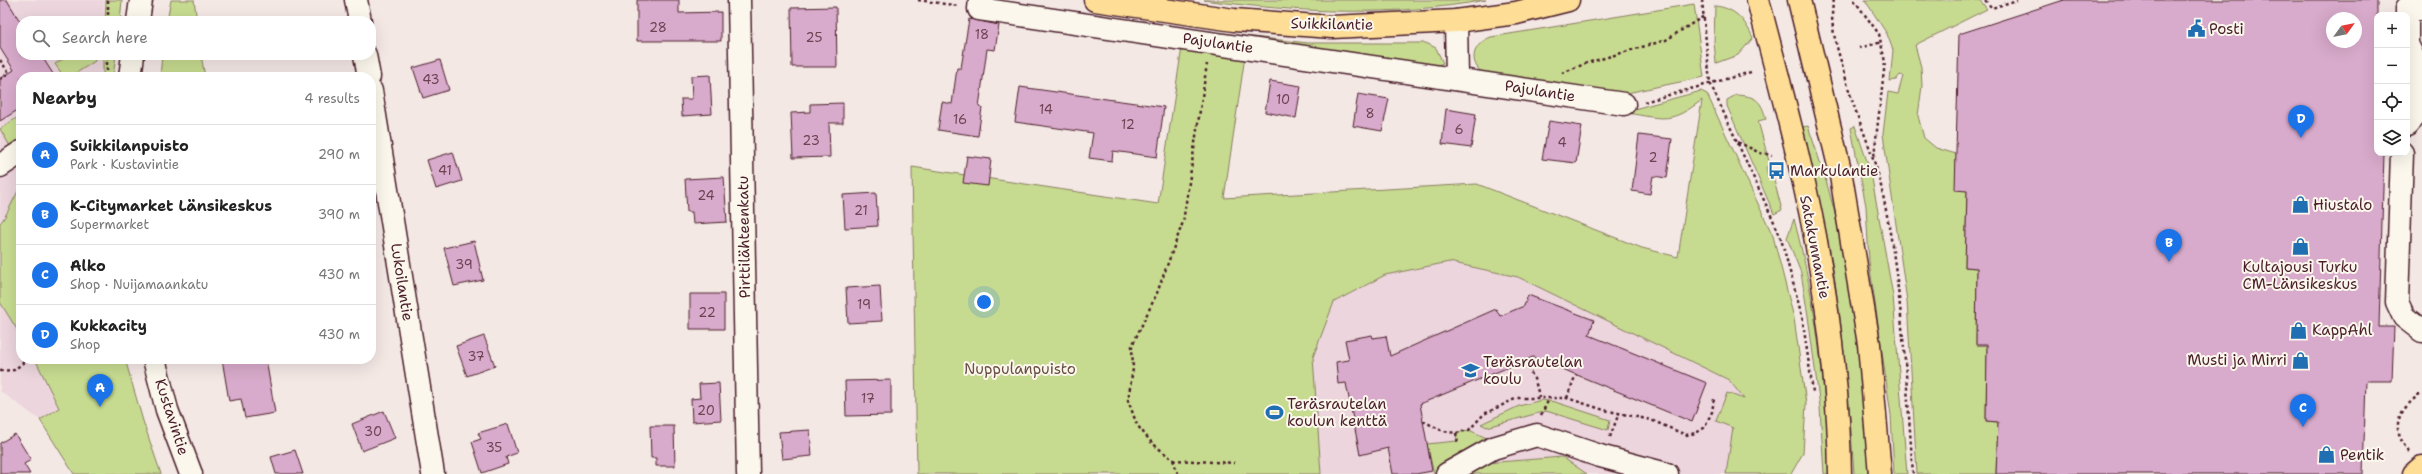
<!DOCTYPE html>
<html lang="en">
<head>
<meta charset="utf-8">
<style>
	body { margin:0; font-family:"Shantell Sans",sans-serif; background:#f2f2f2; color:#222 }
	.controls { position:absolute; right:12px; top:12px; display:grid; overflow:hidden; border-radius:8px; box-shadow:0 4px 16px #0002 }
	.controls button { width:36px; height:36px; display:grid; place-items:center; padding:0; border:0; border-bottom:1px solid #e0e0e0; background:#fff; color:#222; font:20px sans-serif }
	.compass { position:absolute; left:2326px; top:12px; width:36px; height:36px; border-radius:50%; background:#fff; box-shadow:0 4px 16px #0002; rotate:57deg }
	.you { position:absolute; left:984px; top:302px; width:14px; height:14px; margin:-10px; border:3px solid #fff; border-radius:50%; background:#1a73e8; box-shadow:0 0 0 6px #1a73e833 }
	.badge { display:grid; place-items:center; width:26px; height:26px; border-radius:50%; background:#1a73e8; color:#fff; font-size:13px; font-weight:700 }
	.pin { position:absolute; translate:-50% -33px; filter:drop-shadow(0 1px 2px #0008) }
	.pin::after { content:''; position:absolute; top:21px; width:14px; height:12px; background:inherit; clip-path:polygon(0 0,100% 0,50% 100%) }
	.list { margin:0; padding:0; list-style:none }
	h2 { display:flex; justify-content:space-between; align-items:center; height:52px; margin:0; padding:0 16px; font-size:17px }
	h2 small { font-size:13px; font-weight:400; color:#767676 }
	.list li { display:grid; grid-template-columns:26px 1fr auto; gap:12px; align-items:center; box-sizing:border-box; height:60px; padding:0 16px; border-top:1px solid #e0e0e0 }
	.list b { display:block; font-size:15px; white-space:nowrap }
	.list p { margin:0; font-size:13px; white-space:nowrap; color:#767676 }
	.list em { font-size:13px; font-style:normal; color:#767676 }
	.icon { flex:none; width:22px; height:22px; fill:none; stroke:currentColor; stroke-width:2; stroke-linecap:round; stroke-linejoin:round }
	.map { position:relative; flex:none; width:2422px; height:474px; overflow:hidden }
	.search { position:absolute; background:#fff; box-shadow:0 4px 16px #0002; left:16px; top:16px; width:360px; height:44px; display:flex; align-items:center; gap:10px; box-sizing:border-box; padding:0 14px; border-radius:16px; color:#767676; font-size:15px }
	.panel { position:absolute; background:#fff; box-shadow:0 4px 16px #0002; left:16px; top:72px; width:360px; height:292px; border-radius:16px }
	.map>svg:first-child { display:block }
	.built { fill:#ecd5dd }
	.green { fill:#c7db90; stroke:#887d5e }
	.building { fill:#d8aacb; stroke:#4a1f2b; fill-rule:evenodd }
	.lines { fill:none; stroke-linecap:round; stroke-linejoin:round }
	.minor-casing { stroke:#4a1f2b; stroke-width:25 }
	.major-casing { stroke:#4a1f2b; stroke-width:25 }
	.path { stroke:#4a1f2b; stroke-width:2.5; stroke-dasharray:3 3; stroke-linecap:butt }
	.minor { stroke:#fbf7ec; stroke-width:22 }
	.major { stroke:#fedd96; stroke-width:22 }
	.labels { text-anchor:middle; stroke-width:4; stroke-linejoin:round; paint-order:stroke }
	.number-label { font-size:13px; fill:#6e4253 }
	.street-label { font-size:15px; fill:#4a1f2b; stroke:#fbf7ec }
	.poi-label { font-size:15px; fill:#4a1f2b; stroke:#fbf7ec; text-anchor:start }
	.park-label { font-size:15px; fill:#694e44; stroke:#fbf7ec }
</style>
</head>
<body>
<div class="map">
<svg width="2422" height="474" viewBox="0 0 2422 474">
	<rect width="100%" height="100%" fill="#f4e8e5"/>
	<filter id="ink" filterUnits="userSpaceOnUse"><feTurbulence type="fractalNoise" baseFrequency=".025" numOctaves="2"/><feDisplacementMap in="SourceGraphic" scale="8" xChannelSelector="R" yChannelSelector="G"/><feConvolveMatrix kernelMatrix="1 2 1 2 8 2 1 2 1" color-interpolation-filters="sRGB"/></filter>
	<g filter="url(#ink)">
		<path class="built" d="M0 0H104V21H21V55H105L106 77H21V359H126L127 366 40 420 0 391Z
			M1449 262 1518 277 1729 380 1744 400 1726 474H1587L1562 457 1486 463 1470 474H1236L1313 357 1334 302 1384 275Z"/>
		<path class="green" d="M106 0H122L120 21H105Z
			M171 0H194L197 21H167Z
			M1204 0H1486C1394 17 1297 13 1204 0Z
			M1865 0H1980L1987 9 1915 45 1921 67 1922 86 1918 116 1924 138 1936 148 1956 154 1967 191 1965 267 1977 268 1976 344 1987 345 1986 421 1998 422 1996 474H1917L1907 301 1883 134 1888 92 1898 94 1903 76 1900 75 1896 80 1890 81 1893 50 1887 34Z
			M1694 4 1704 77 1622 94 1486 75C1467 64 1472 44 1491 37Z
			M1032 6 1244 36 1308 43H1426L1436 48 1443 63 1431 68Z
			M1715 6C1735 8 1745 20 1753 38L1738 55 1716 63 1714 42Z
			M1182 47 1245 56 1224 198 1477 184 1642 248 1678 257 1702 100C1670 124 1665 119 1627 113L1634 109 1701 91 1707 94 1773 236 1794 318 1806 404 1803 453 1791 474H1726L1733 428 1716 421 1727 393 1744 399 1729 380 1518 277 1449 262 1385 275 1334 302 1313 357 1321 474H917L912 167 1158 204Z
			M69 55H95V61L70 77H64L55 64Z
			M103 55H116L113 77H103Z
			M162 55H201L205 77H160Z
			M1736 95C1756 96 1761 100 1766 119L1758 121 1770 165 1766 167 1768 178 1773 177 1782 210 1774 214 1727 106V100Z
			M21 115V139L10 146 0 129Z
			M1808 126C1817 153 1827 181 1834 210 1854 296 1863 386 1868 474H1854C1849 399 1843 325 1830 251 1822 210 1811 168 1802 127Z
			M1855 126 1871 173 1893 296 1907 474H1894L1891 415 1869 261 1866 206 1851 128Z
			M21 186V336L0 302V223C6 218 15 195 21 186Z
			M1794 219C1817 305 1825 385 1830 474H1824L1820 407 1808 316 1801 273 1787 238Z
			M35 359H125L143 421 161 474H74L40 420 59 408Z
			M1542 400 1555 402 1610 420 1608 430 1546 411 1487 427 1481 424 1519 406Z
			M1469 430 1491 440 1447 474H1434L1427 444 1457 441 1456 433Z
			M1562 457 1587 474H1470L1486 463Z"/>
		<path class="building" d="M0 0H7L21 23V55H41L55 77H21V108L0 121V79L14 70 0 48Z
			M637 0H679V13L721 12V41H637Z
			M2064 0H2377V153H2384L2379 327H2394L2392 381H2366L2363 474H1996L1998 422 1986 421 1987 345H1976L1977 268 1965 267 1967 191 1955 190 1959 34ZM2332 18H2356V42H2332Z
			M836 7 837 67H792L791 8Z
			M969 19 999 25 995 50 987 49 979 107 982 108 978 136 938 130 942 102 952 104 957 68H961Z
			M440 60 449 90 423 98 413 68Z
			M710 75 712 114 682 116 681 99H692L691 76Z
			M1270 81 1301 86 1296 118 1265 112Z
			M1020 87 1164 107 1157 157 1113 151 1112 161 1089 158 1093 133 1015 122Z
			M1358 94 1389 99 1382 131 1353 126Z
			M843 103V123H829L830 157 793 158 791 113 810 112V104Z
			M1446 109 1476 114 1471 148 1442 144Z
			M1549 121 1582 126 1576 163 1542 159Z
			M1639 135 1672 139 1667 178 1653 176 1650 194 1632 191Z
			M453 152 462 181 436 189 427 160Z
			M967 156 991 159 988 186 963 183Z
			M724 177 727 222 693 224 692 212H687L685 179Z
			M876 193 878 226 845 228 843 195Z
			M474 241 483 280 454 286 444 248Z
			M880 286 882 321 848 323 846 288Z
			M690 294H724V329H690Z
			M1528 295 1594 320 1589 335 1707 383 1692 422 1533 357 1420 404 1432 471 1416 474H1393L1388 448 1360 455 1346 383 1338 384 1336 362 1349 360 1345 340 1372 335 1373 338 1386 336 1390 356 1496 309 1500 316 1524 306Z
			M484 336 495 366 467 376 456 346Z
			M222 359H266L275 413 245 418 241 399 229 401Z
			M891 380V415L846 416 845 381Z
			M719 383 721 420 692 422 691 399 700 398 699 384Z
			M384 411 395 438 362 451 352 424Z
			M508 424 517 453 506 457 508 464 482 473 472 442 481 439 478 433Z
			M650 426H674L675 466H656V458H651Z
			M810 430 812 456 782 459 779 432Z
			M15 434 31 460 24 464 30 474H0V443Z
			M295 450 303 474H276L271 457Z"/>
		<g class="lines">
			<defs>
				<path id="minor" d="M356 0 360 21
					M739 0 748 474
					M980 0 979 9 1624 104
					M138 21 141 0
					M1456 21 1457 78
					M365 55 369 77
					M130 77 133 55
					M371 91 433 474
					M2407 125 2416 115V63L2407 44V8L2422 9
					M2402 153 2397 302 2404 317 2422 331
					M0 166 21 152
					M154 359 167 410 191 474
					M1447 474 1493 448 1537 435 1600 456 1667 474"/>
				<path id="major" d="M1095 0 1234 20 1332 27 1456 21 1516 13 1568 0
					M1758 0C1778 78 1800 157 1815 236 1829 314 1839 394 1840 474
					M1799 0 1840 170 1869 344 1880 474
					M2414 474 2422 467"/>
			</defs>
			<use href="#minor" class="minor-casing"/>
			<use href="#major" class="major-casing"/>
			<path class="path" d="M918 0 959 6
				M1702 0 1710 83 1780 235 1802 316 1813 392
				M1834 0C1827 25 1841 58 1847 83 1856 118 1873 150 1881 186 1902 281 1906 377 1913 474
				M1854 0 1879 34 1885 62 1874 156
				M1985 0 1992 8 2017 0
				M108 21V0
				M1859 48 1882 42
				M0 60 9 73 0 79
				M1562 73 1587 63 1666 40 1704 16
				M107 77V55
				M1644 102 1751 72
				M1738 142 1760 153 1772 155
				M1518 360C1532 369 1536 381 1539 397
				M0 371 14 370 28 359
				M1567 398 1576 374
				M1541 415 1550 397
				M1423 421 1443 431 1456 433 1469 430 1484 414 1517 398H1567L1604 410 1651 420 1686 435 1696 433 1704 428 1712 412 1714 399
				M1456 433 1458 444
				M1610 437 1619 413
				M2409 452C2388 425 2399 411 2422 392
				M1173 460 1235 463
				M1178 474 1173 460 1152 443 1137 425 1128 400 1133 369 1132 346 1157 293 1183 222 1207 64"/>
			<use href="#minor" class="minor"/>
			<use href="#major" class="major"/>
		</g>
	</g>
	<defs>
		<symbol id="civic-bare" viewBox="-9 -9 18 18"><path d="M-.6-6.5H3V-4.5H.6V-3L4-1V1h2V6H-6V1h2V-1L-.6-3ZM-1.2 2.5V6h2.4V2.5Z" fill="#1f6fb2" stroke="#fbf7ec" stroke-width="2.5" paint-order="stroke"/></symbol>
		<symbol id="bus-bare" viewBox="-9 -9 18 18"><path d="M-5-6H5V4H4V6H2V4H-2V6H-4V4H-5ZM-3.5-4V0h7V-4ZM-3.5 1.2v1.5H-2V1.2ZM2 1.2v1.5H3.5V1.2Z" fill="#1f6fb2" stroke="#fbf7ec" stroke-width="2.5" paint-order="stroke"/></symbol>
		<symbol id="shop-bare" viewBox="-9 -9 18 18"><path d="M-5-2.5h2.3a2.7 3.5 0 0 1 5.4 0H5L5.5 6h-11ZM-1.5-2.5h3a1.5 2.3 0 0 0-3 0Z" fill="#1f6fb2" stroke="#fbf7ec" stroke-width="2.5" paint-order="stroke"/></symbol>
		<symbol id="school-bare" viewBox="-9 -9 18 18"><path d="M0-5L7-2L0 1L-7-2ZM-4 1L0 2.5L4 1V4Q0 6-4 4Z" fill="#1f6fb2" stroke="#fbf7ec" stroke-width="2.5" paint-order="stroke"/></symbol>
		<symbol id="stadium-bare" viewBox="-9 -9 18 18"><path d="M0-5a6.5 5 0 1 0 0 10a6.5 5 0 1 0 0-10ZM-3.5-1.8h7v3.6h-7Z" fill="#1f6fb2" stroke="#fbf7ec" stroke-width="2.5" paint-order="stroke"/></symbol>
	</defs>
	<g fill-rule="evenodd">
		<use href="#civic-bare" x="2184" y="16" width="25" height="25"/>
		<use href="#bus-bare" x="1764" y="158" width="25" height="25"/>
		<use href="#shop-bare" x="2288" y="192" width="25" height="25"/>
		<use href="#shop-bare" x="2288" y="234" width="25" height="25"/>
		<use href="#shop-bare" x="2286" y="318" width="25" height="25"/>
		<use href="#shop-bare" x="2288" y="348" width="25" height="25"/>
		<use href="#school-bare" x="1458" y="358" width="25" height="25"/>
		<use href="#stadium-bare" x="1262" y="400" width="25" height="25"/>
		<use href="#shop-bare" x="2314" y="442" width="25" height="25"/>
	</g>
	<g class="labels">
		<g class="number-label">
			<text x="658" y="32">28</text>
			<text x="982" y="39">18</text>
			<text x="814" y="42">25</text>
			<text x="431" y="84">43</text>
			<text x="1283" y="104">10</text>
			<text x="1046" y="114">14</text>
			<text x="1370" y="118">8</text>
			<text x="960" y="124">16</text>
			<text x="1128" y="129">12</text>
			<text x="1459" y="134">6</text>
			<text x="811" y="145">23</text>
			<text x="1562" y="147">4</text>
			<text x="1653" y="162">2</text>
			<text x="445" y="175">41</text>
			<text x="706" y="200">24</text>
			<text x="861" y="215">21</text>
			<text x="464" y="269">39</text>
			<text x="864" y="309">19</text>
			<text x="707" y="317">22</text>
			<text x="476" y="361">37</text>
			<text x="868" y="403">17</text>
			<text x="706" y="415">20</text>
			<text x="373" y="436">30</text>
			<text x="494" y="452">35</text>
		</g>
		<g class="street-label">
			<text transform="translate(1332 24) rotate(1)" y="5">Suikkilantie</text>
			<text transform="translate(1218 43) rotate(8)" y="5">Pajulantie</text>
			<text transform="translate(1540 91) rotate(9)" y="5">Pajulantie</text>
			<text transform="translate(744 237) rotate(-91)" y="5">Pirttilähteenkatu</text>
			<text transform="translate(1815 247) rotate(79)" y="5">Satakunnantie</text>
			<text transform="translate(402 282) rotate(81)" y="5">Lukoilantie</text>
			<text transform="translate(172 417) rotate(72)" y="5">Kustavintie</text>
		</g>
		<g class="poi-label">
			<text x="2209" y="34">Posti</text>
			<text x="1790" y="176">Markulantie</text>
			<text x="2313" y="210">Hiustalo</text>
			<text x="2300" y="272" text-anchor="middle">Kultajousi Turku<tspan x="2300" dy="17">CM-Länsikeskus</tspan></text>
			<text x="2312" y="335">KappAhl</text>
			<text x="2287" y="365" text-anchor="end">Musti ja Mirri</text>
			<text x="1483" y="367">Teräsrautelan<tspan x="1483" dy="17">koulu</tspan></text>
			<text x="1287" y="409">Teräsrautelan<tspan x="1287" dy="17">koulun kenttä</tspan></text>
			<text x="2340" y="460">Pentik</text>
		</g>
		<g class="park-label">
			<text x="1020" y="374">Nuppulanpuisto</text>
		</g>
	</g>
</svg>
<div class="controls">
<button>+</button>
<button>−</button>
<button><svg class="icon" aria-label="locate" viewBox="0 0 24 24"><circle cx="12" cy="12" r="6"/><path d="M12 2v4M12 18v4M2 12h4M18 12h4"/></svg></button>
<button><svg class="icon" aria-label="layers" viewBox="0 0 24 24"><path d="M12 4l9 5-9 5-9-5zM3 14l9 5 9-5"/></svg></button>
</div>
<svg class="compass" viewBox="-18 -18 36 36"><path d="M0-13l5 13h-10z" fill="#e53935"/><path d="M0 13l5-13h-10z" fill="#767676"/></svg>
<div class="you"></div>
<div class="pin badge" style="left:100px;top:407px">A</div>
<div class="pin badge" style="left:2169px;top:262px">B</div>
<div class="pin badge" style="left:2303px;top:427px">C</div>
<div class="pin badge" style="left:2301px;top:138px">D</div>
<div class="search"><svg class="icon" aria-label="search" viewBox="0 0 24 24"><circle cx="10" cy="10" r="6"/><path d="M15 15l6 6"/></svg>Search here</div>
<section class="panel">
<h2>Nearby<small>4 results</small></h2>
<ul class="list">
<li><span class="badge">A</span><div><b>Suikkilanpuisto</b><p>Park · Kustavintie</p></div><em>290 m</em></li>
<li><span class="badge">B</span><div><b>K-Citymarket Länsikeskus</b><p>Supermarket</p></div><em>390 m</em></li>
<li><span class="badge">C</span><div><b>Alko</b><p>Shop · Nuijamaankatu</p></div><em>430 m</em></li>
<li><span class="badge">D</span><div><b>Kukkacity</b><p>Shop</p></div><em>430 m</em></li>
</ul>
</section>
</div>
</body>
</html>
